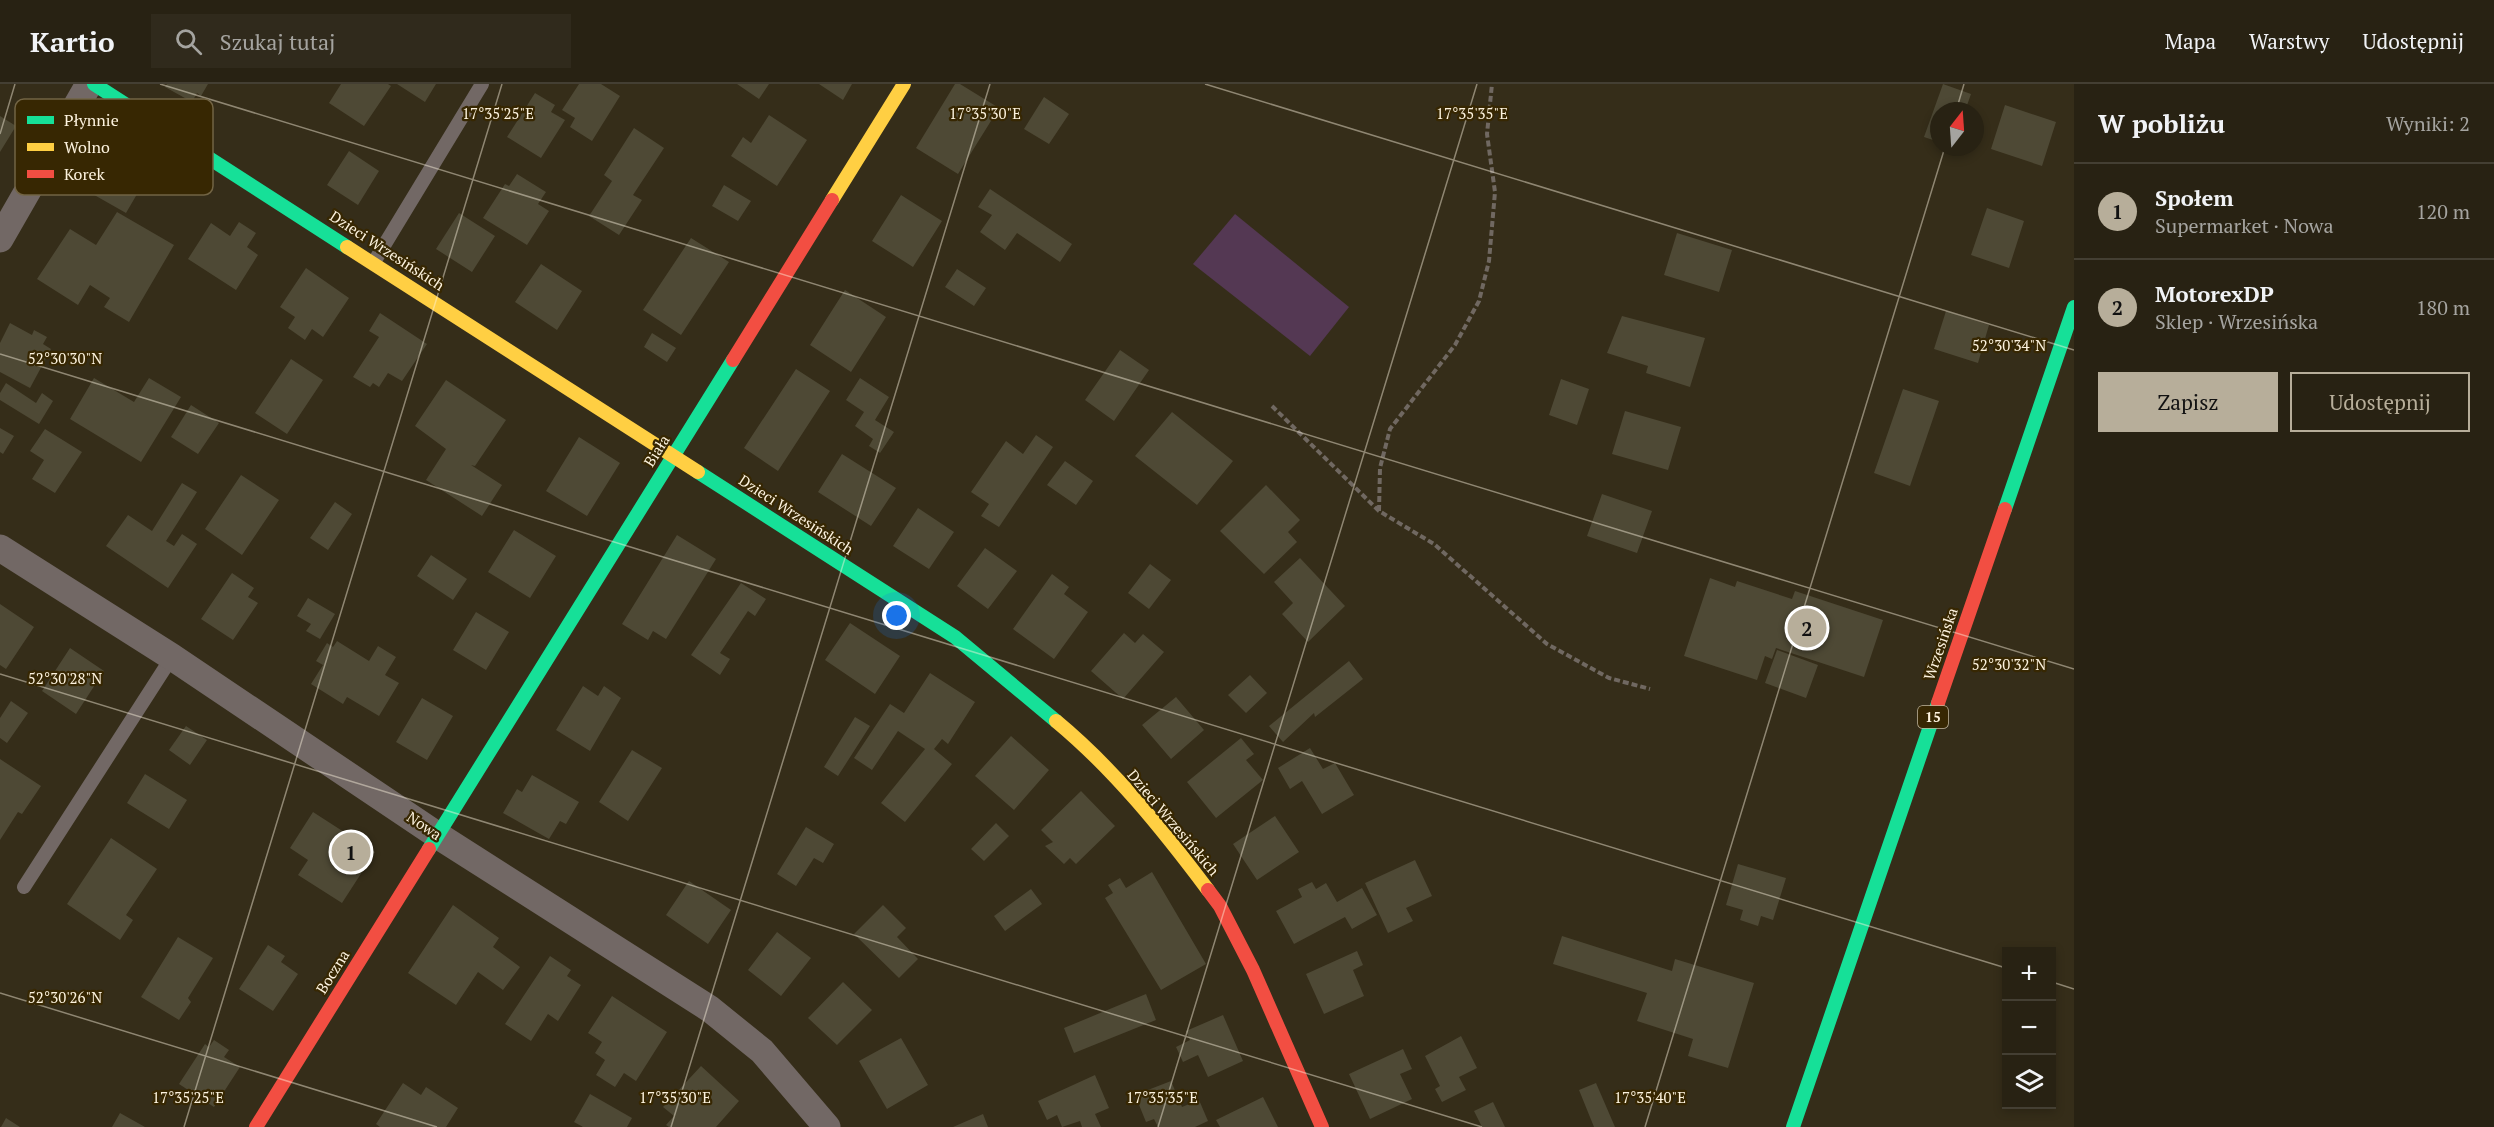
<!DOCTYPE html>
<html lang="pl">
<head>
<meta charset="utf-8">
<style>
	body { margin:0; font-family:"PT Serif",serif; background:#302a1c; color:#f1f3f6 }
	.controls { position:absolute; right:18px; bottom:18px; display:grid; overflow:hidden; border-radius:0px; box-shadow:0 3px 9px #0003 }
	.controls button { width:54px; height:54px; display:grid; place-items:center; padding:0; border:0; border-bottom:2px solid #443f33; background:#282213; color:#f1f3f6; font:30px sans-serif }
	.compass { position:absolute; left:1930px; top:18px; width:54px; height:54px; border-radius:50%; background:#282213; box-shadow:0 3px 9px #0003; rotate:17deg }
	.you { position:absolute; left:897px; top:532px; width:21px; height:21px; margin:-15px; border:4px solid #fff; border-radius:50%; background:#1a73e8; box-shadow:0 0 0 9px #1a73e833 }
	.badge { display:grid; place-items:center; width:39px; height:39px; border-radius:50%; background:#b7ae9a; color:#111; font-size:20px; font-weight:700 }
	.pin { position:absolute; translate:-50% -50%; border:3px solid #fff; box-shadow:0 2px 6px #0006 }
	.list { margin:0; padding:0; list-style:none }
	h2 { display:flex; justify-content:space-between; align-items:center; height:78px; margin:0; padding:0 24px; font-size:26px }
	h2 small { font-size:20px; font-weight:400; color:#a5a4a0 }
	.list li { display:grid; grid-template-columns:39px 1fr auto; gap:18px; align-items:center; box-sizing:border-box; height:96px; padding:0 24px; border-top:2px solid #443f33 }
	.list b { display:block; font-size:22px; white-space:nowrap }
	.list p { margin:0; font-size:20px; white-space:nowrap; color:#a5a4a0 }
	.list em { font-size:20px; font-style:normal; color:#a5a4a0 }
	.actions { display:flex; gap:12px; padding:18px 24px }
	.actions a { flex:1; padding:14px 0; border:2px solid #b7ae9a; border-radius:0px; text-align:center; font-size:21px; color:#b7ae9a }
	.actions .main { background:#b7ae9a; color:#111 }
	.icon { flex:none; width:33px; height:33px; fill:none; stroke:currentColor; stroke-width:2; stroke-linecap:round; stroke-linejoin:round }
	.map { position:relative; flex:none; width:2074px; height:1043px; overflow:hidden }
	header { display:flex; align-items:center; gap:36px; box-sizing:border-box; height:84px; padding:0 30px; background:#282213; border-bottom:2px solid #443f33 }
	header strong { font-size:28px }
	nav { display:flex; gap:33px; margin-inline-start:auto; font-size:21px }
	.search { width:420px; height:54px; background:#302a1c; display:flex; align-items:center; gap:15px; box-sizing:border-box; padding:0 21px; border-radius:0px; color:#a5a4a0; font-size:22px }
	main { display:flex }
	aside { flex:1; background:#282213 }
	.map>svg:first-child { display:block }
	.green { fill:#543853 }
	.building { fill:#4e4935 }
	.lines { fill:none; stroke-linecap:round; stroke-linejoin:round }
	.path { stroke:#706861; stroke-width:4; stroke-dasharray:6 3; stroke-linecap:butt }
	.lane { stroke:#726865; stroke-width:14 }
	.street { stroke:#726865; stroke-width:27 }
	.fast { stroke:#16e098; stroke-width:14 }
	.slow { stroke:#ffcf43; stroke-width:14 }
	.jam { stroke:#f24e42; stroke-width:14 }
	.ticks { fill:none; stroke:#fdf3df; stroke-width:1.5; stroke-opacity:0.45 }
	.labels { text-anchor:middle; stroke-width:4.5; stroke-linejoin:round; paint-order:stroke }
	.shield { fill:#372702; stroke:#c2b69d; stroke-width:1.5 }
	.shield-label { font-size:14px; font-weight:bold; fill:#fdf3df }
	.street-label { font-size:15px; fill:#fdf3df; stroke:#372702 }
	.key { fill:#372702; stroke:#726444; stroke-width:1.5 }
	.key-label { font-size:16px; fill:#fdf3df }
	.ticks-label { font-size:15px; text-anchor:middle; fill:#fdf3df; stroke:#372702; stroke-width:4.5; stroke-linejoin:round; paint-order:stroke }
</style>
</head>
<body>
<header>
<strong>Kartio</strong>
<div class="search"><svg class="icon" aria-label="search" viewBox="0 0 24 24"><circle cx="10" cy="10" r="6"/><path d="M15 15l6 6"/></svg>Szukaj tutaj</div>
<nav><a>Mapa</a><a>Warstwy</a><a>Udostępnij</a></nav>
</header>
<main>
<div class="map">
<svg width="2074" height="1043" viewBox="0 0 2074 1043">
	<rect width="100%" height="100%" fill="#352d19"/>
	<path class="green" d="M1235 130 1349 223 1310 272 1193 180Z"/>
	<path class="building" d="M167 0H208L201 12 197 9 192 18 165 3Z
		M341 0H388L391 2 364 42 329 19Z
		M397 0H436L425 18Z
		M579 0H601L620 12 592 57 570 43 575 34 562 26Z
		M737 0H769L759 15Z
		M819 0H852L843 16Z
		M955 0H960L999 24 958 90 916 64Z
		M1943 0 1971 10 1965 27H1939V58L1924 53Z
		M535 9 555 21 551 28 565 36 541 74 507 53Z
		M1044 13 1069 30 1049 60 1024 45Z
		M2005 21 2056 38 2042 82 1991 65Z
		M769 31 807 56 777 102 731 72 743 53 751 59Z
		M0 32 16 42 0 68Z
		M634 44 664 64 633 111 642 116 619 151 589 132 612 97 604 91Z
		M349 67 379 87 358 121 327 101Z
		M111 71 147 93 126 129 89 108Z
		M517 90 546 108 538 120 549 127 527 161 483 134 505 100 509 102Z
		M724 101 751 117 738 137 712 122Z
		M990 105 1072 160 1060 178 1017 149 1005 166 980 148 992 131 978 123Z
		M901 111 942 137 913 183 872 157Z
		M1987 124 2024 137 2009 184 1971 171Z
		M117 128 174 161 129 238 104 223 110 214 90 201 78 221 37 195 70 145 96 161Z
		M459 129 495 152 472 188 436 165Z
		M239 138 256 149 247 163 258 171 236 206 188 175 211 139 230 152Z
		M1677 149 1732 166 1719 208 1664 191Z
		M691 154 729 178 681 251 643 226Z
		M541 180 582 207 557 246 515 218Z
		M306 184 349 214 323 253 312 245 305 256 288 244 295 233 280 223Z
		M957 185 986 204 974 222 945 203Z
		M845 206 886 233 851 288 810 261Z
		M1946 227 1989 241 1978 279 1934 265Z
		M380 229 427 260 402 297 388 289 379 303 373 299 370 303 353 293 379 253 369 247Z
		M1622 232 1705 254 1690 303 1646 289 1648 282 1607 269Z
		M10 239 32 251 34 246 47 253 43 260 51 265 30 304 0 288V259Z
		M652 249 676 264 667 278 644 263Z
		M1120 266 1149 286 1114 337 1085 316Z
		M291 275 323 296 287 350 255 329Z
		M796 285 830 307 778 387 744 364Z
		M94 294 134 318 149 294 181 313 141 378 70 335Z
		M860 294 889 313 875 336 894 348 880 369 869 362 873 355 855 342 864 328 846 316Z
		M1561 295 1589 305 1577 341 1549 331Z
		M446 296 506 336 475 382 471 381 502 401 482 432 426 396 446 365 415 342Z
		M6 299 36 319 42 309 53 317 39 340 0 316V309Z
		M1903 305 1939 317 1910 402 1874 389Z
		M191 321 219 339 198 370 171 353Z
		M1625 327 1681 343 1668 386 1612 370Z
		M1172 328 1233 377 1197 421 1135 372Z
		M0 344 14 352 3 370 0 368Z
		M45 345 82 368 55 409 32 395 44 376 30 367Z
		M1036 351 1053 363 999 443 981 432 989 420 971 408 1006 357 1023 370Z
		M579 353 620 379 587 432 546 407Z
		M842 370 896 404 871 442 818 408Z
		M1065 377 1093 397 1076 421 1047 401Z
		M241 391 279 416 242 471 205 445Z
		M182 399 197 408 166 457 174 462 182 450 197 460 168 504 106 462 128 431 152 447Z
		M1266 401 1300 436 1288 448 1297 458 1264 490 1220 447Z
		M1602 410 1652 427 1637 469 1587 452Z
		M335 418 352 430 328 466 310 454Z
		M918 424 954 448 929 485 893 462Z
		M514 446 556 472 530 514 488 488Z
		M677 451 716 475 666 555 653 547 648 556 622 540Z
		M985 464 1017 487 988 525 957 502Z
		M431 471 467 495 453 516 417 492Z
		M1300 474 1345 522 1308 558 1282 530 1293 519 1274 498Z
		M1150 480 1171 496 1149 525 1128 509Z
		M232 489 254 504 248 513 258 519 233 556 201 535Z
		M1052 490 1069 503 1064 510 1088 528 1054 575 1013 545Z
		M1710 494 1735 503 1737 497 1792 515 1795 507 1883 536 1864 593 1776 564 1772 575 1765 572 1757 596 1684 572Z
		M741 499 766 515 755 532 748 527 720 569 730 575 720 591 691 571Z
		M308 514 335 530 320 555 306 547 311 540 297 532Z
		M0 520 34 543 6 585 0 581Z
		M476 528 509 548 486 586 453 566Z
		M850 539 900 572 875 610 825 576Z
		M1124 549 1135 559 1143 550 1164 568 1123 615 1091 587Z
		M337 557 369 577 378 562 396 573 385 591 399 599 379 632 347 613 343 620 311 600 323 581 316 577 327 559 333 563Z
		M70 564 104 587 76 630 42 607Z
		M1777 566 1818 581 1806 614 1765 599Z
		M1349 577 1363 595 1315 633 1314 629 1283 658 1269 642Z
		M930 589 975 618 948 660 942 655 934 665 952 680 905 738 881 719 925 665 898 647 872 686 854 674 890 620 904 629Z
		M1250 591 1267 609 1246 629 1228 611Z
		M583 602 598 612 604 602 621 614 590 667 556 646Z
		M1176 613 1204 646 1171 675 1142 641Z
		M422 614 453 632 427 676 396 658Z
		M11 617 28 629 7 659 0 654V634Z
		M855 633 870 642 838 692 824 683Z
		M186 642 207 656 190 681 169 666Z
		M1011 652 1049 686 1014 726 975 692Z
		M1241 654 1254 670 1246 676 1263 696 1216 734 1187 698Z
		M1310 664 1323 685 1335 679 1354 711 1322 730 1302 697 1290 705 1278 684Z
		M632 666 662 684 628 737 599 718Z
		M0 675 41 702 22 730 18 728 0 756Z
		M145 690 187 716 169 745 127 719Z
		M532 691 579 718 566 740 560 737 549 755 503 729 517 705 522 708Z
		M1081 707 1115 742 1076 780 1070 774 1064 780 1045 762 1053 758 1041 746Z
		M313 728 375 768 342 819 298 791 308 776 290 764Z
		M1275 732 1299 768 1257 796 1233 760Z
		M996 739 1009 752 984 777 971 765Z
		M806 743 834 760 823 779 814 774 796 802 777 790Z
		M111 754 157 785 126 831 133 836 120 856 67 820Z
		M1415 776 1432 812 1406 824 1413 837 1388 849 1365 799Z
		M1738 780 1786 794 1773 836 1761 832 1758 842 1740 836 1743 826 1726 821Z
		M1152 788 1206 880 1161 906 1105 814 1113 809 1108 801 1120 794 1126 804Z
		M689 797 731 826 708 860 666 831Z
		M1312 798 1316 805 1326 799 1337 818 1362 804 1377 831 1352 845 1345 833 1294 860 1276 827 1302 813 1298 805Z
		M1031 805 1042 820 1005 847 994 832Z
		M453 821 499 854 493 863 520 883 503 906 478 888 456 921 408 889Z
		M883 821 906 844 897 853 918 875 899 894 854 850Z
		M777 848 811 874 781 912 748 886Z
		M1562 852 1672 887 1675 875 1754 899 1728 984 1688 972 1693 955 1637 937 1647 909 1553 880Z
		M178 853 213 874 188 914 191 918 179 936 141 913Z
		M268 861 285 872 281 878 298 890 273 927 239 905Z
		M1357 867 1363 881 1353 886 1364 912 1324 930 1306 890Z
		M550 872 571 886 567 892 581 901 558 937 548 930 531 957 505 940Z
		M843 898 872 926 837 961 808 934Z
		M1146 910 1156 936 1074 969 1064 944Z
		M612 912 667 948 636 997 624 989 615 1003 596 991 605 976 595 969 602 958 588 949Z
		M1223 931 1243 977 1208 993 1198 971 1183 978 1176 963 1190 956 1186 947Z
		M1461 952 1477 984 1459 993 1466 1006 1442 1018 1435 1005 1440 1002 1425 972Z
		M901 954 928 1001 887 1025 859 977Z
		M214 956 229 966 224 973 240 983 214 1023 179 1000 205 960 209 963Z
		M1403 965 1412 985 1400 990 1412 1015 1370 1035 1349 990Z
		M701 982 739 1017 716 1043H669L666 1041 674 1032 663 1023Z
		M1095 991 1109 1024 1095 1030 1101 1043H1082L1080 1037 1062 1043 1057 1031 1047 1036 1038 1017Z
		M1171 997 1182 1023 1199 1016 1208 1037 1195 1043H1158L1154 1035 1146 1038 1135 1011Z
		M403 999 421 1011 426 1003 458 1024 446 1043H380L376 1040Z
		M1596 999 1615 1043H1594L1579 1006Z
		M590 1010 632 1034 627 1043H583L574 1038Z
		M1263 1013 1278 1043H1220L1216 1036Z
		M1493 1018 1505 1043H1482L1474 1027Z
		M120 1029 145 1043H112Z
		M983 1030 988 1043H953Z
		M6 1034 20 1043H1Z"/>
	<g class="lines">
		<path class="path" d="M1272 322 1379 427 1434 460 1547 560 1609 594 1650 605
			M1379 427 1380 384 1390 345 1455 261 1479 217 1489 177 1495 108 1487 50 1492 0"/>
		<path class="lane" d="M374 178 482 0
			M24 803 172 573"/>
		<path class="street" d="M0 155 89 0
			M0 464 172 573 437 751 710 925 762 967 827 1043"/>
		<path class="fast" d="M94 0 347 163
			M698 388 955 553 1056 637
			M2005 425 2074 223
			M429 765 733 276
			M1793 1043 1938 619"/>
		<path class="slow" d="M832 116 904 0
			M347 163 698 388
			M1056 637C1114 685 1163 746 1208 806"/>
		<path class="jam" d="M733 276 832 116
			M1938 619 2005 425
			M1208 806 1220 822 1253 886 1322 1043
			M256 1043 429 765"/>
	</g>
	<path class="ticks" d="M160 0 2074 585M1205 0 2074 266M1956 27 1964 0M0 50 15 0M0 270 2006 884M0 590 1482 1043M2052 898 2074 905M0 909 437 1043M184 1043 502 0M671 1043 990 0M1158 1043 1477 0M1645 1043 1945 63"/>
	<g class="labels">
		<rect class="shield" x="1918" y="622" width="30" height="22" rx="4.5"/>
		<g class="shield-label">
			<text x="1933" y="638">15</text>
		</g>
		<g class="street-label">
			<text transform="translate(387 167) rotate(33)" y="5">Dzieci Wrzesińskich</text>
			<text transform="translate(657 367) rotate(-58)" y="5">Biała</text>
			<text transform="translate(796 431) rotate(33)" y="5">Dzieci Wrzesińskich</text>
			<text transform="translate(1941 560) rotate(-71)" y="5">Wrzesińska</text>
			<text transform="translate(1173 739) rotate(50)" y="5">Dzieci Wrzesińskich</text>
			<text transform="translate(424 742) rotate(34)" y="5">Nowa</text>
			<text transform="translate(333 888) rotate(-58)" y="5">Boczna</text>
		</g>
	</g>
	<rect x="15" y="15" width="198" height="96" rx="9" class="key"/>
	<rect x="27" y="32" width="27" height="8" fill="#16e098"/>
	<rect x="27" y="59" width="27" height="8" fill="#ffcf43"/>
	<rect x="27" y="86" width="27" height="8" fill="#f24e42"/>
	<g class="key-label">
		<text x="64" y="42">Płynnie</text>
		<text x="64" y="69">Wolno</text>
		<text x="64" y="96">Korek</text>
	</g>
	<g class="ticks-label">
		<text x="498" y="35">17°35'25"E</text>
		<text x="985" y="35">17°35'30"E</text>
		<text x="1472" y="35">17°35'35"E</text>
		<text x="2009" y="267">52°30'34"N</text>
		<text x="65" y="280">52°30'30"N</text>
		<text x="2009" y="586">52°30'32"N</text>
		<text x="65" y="600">52°30'28"N</text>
		<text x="65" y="919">52°30'26"N</text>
		<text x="188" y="1019">17°35'25"E</text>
		<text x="675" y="1019">17°35'30"E</text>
		<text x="1162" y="1019">17°35'35"E</text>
		<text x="1650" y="1019">17°35'40"E</text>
	</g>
</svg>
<div class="controls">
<button>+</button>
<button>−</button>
<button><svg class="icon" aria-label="layers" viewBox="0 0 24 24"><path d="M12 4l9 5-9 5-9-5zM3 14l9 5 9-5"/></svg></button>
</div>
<svg class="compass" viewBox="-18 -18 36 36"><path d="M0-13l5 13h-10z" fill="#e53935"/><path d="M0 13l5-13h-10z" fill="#a5a4a0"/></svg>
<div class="you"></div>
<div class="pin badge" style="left:351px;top:768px">1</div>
<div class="pin badge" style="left:1807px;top:544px">2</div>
</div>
<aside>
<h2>W pobliżu<small>Wyniki: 2</small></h2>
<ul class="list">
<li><span class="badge">1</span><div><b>Społem</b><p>Supermarket · Nowa</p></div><em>120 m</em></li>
<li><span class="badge">2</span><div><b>MotorexDP</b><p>Sklep · Wrzesińska</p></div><em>180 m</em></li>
</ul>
<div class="actions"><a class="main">Zapisz</a><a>Udostępnij</a></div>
</aside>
</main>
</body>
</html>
